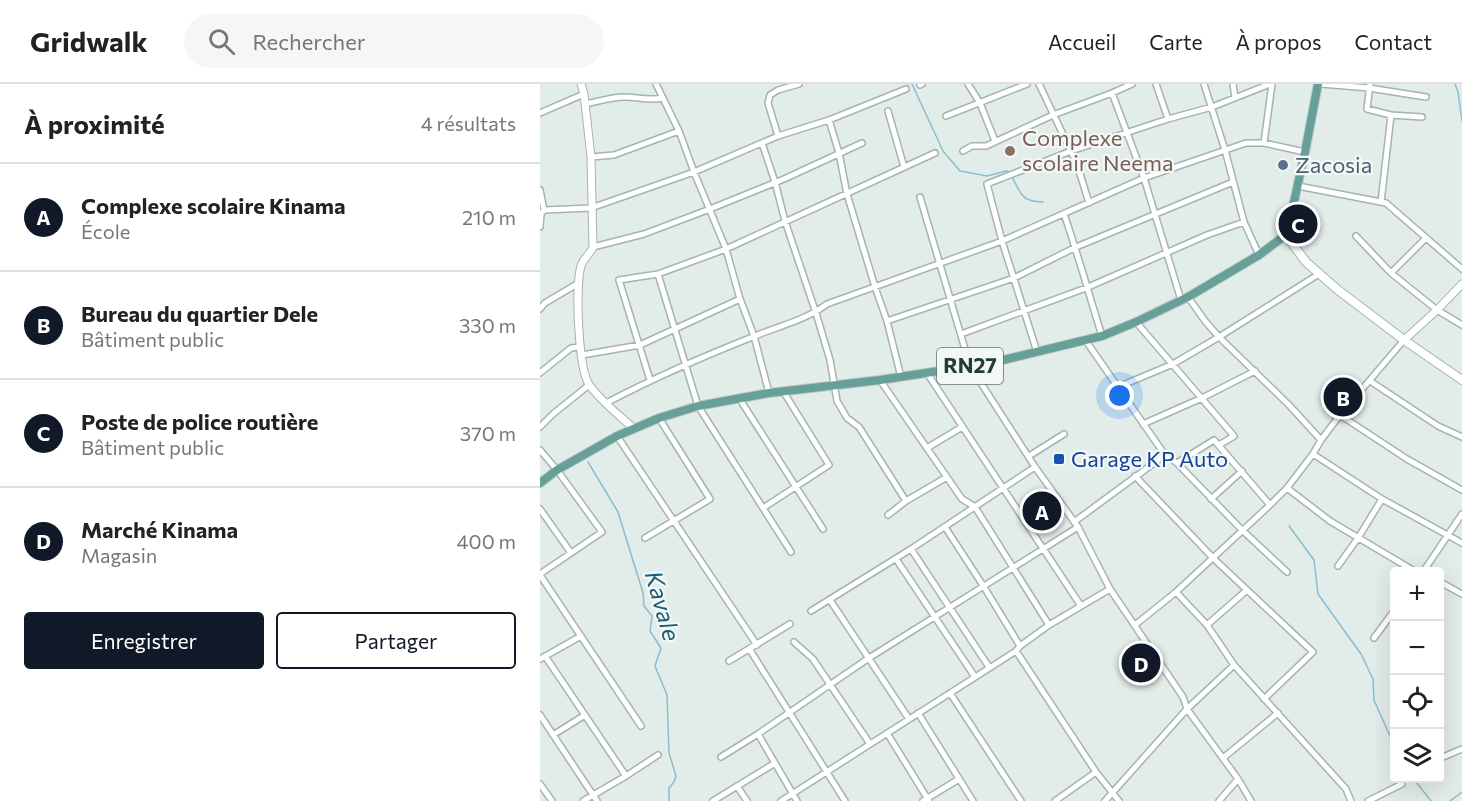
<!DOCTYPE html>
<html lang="fr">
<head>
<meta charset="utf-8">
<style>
	body { margin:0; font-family:Commissioner,sans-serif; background:#f6f6f6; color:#222 }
	.controls { position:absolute; right:18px; bottom:18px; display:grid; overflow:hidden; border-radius:6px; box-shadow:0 6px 24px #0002 }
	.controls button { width:54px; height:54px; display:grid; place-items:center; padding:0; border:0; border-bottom:2px solid #e0e0e0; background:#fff; color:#222; font:30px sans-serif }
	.you { position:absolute; left:580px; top:312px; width:21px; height:21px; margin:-15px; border:4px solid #fff; border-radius:50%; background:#1a73e8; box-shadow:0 0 0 9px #1a73e833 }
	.badge { display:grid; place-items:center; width:39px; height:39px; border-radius:50%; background:#111827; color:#fff; font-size:20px; font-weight:700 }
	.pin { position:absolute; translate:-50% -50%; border:3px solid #fff; box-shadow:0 2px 6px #0006 }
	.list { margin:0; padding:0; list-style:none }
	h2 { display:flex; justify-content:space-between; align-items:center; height:78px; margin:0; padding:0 24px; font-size:26px }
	h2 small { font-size:20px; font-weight:400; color:#767676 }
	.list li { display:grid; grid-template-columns:39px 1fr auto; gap:18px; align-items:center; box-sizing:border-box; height:108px; padding:0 24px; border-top:2px solid #e0e0e0 }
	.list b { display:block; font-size:22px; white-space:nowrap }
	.list p { margin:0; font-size:20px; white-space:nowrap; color:#767676 }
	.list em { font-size:20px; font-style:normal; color:#767676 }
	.actions { display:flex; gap:12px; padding:18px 24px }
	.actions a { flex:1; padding:14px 0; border:2px solid #111827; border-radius:6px; text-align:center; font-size:21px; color:#111827 }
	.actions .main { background:#111827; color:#fff }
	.icon { flex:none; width:33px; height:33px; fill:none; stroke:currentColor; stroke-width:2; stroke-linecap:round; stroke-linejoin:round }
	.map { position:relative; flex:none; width:922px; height:717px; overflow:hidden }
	header { display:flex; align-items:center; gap:36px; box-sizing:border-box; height:84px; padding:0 30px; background:#fff; border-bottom:2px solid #e0e0e0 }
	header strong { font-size:28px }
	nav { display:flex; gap:33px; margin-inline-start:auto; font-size:21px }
	.search { width:420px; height:54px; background:#f6f6f6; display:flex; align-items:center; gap:15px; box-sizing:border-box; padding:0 21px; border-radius:33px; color:#767676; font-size:22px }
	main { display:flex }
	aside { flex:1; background:#fff }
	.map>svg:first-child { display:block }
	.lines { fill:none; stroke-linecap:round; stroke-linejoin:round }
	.stream { stroke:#8bbcd0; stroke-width:1.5 }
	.minor-casing { stroke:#a5b4b1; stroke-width:8 }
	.tertiary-casing { stroke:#a5b4b1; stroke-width:9 }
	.secondary-casing { stroke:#a0b7b2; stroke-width:10 }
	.primary-casing { stroke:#c1c8c8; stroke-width:10 }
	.minor { stroke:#fff; stroke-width:5 }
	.tertiary { stroke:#fff; stroke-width:7 }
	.secondary { stroke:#fff; stroke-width:8 }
	.primary { stroke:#67a099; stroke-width:8 }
	.education-dot { fill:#8d6e63; stroke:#f2f8f6; stroke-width:2 }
	.service-dot { fill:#5c6f8a; stroke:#f2f8f6; stroke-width:2 }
	.transit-dot { fill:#1a4fb4; stroke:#f2f8f6; stroke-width:2 }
	.labels { text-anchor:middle; stroke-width:4.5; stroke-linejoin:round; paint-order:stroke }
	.shield { fill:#f2f8f6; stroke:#607472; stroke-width:1.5 }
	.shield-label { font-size:21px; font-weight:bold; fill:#223c39 }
	.education-label { font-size:22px; fill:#785e54; stroke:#f2f8f6; text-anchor:start }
	.service-label { font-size:22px; fill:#4e5e75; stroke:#f2f8f6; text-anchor:start }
	.transit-label { font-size:22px; fill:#164399; stroke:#f2f8f6; text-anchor:start }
	.water-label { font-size:24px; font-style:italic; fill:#1e5c77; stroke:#f2f8f6 }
</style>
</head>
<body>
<header>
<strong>Gridwalk</strong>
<div class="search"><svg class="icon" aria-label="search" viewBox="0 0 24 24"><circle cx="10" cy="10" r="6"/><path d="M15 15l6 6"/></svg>Rechercher</div>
<nav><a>Accueil</a><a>Carte</a><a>À propos</a><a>Contact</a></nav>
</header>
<main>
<aside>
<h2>À proximité<small>4 résultats</small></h2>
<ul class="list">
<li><span class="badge">A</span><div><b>Complexe scolaire Kinama</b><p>École</p></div><em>210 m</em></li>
<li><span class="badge">B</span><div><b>Bureau du quartier Dele</b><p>Bâtiment public</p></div><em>330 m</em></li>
<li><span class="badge">C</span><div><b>Poste de police routière</b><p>Bâtiment public</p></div><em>370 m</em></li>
<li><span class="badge">D</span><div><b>Marché Kinama</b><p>Magasin</p></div><em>400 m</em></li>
</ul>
<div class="actions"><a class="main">Enregistrer</a><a>Partager</a></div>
</aside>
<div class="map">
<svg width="922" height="717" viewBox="0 0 922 717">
	<rect width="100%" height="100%" fill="#e2ece9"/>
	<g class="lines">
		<path class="stream" d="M372 0 403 67 420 87 447 92 466 87 470 88
			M915 0 918 8 922 37
			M472 93C482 111 481 117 503 118
			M48 378 78 428 103 509 104 522 112 532 110 547 121 564 115 582 127 611 129 669 136 692 134 698 129 704V717
			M749 442 774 476 778 510 821 570 833 595 834 616 854 661
			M873 694 891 717
			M910 717 922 708"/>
		<defs>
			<path id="minor" d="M116 0 139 47 154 88 186 165 200 215 214 252 229 309
				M428 0 440 19 455 57
				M499 0 537 80 549 119
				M616 0 628 35
				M664 0 685 66 704 138 719 171
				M693 0 695 14
				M781 0 829 4 886 13
				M830 0 827 25 851 31 882 33
				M380 1 382 0
				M572 9 604 94 641 216
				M45 20C57 18 71 13 84 13 99 13 107 17 123 14
				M348 27 364 83
				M0 29 44 10
				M406 32 487 0
				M289 36 299 69 307 110 335 203 347 237 361 293
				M238 52 228 19 230 11 238 6 259 0
				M222 59 235 98 245 137 276 229 290 276 297 317 307 334 319 343 366 417
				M724 59 732 0
				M423 67 432 62H446L513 31 572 9 592 0
				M51 73 74 71 139 47
				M758 102 846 119 922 185
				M0 106 4 126 51 124 154 88 238 52 289 36 366 5
				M380 113 430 282 495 383 538 443 570 505 643 613 647 625 698 695 711 717
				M841 118 851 31
				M524 130C538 170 549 211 562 252
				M0 143 1 130 4 126
				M816 152 851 189 897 226 922 241
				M53 163 104 150 170 125 244 95 322 59
				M851 189 885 155
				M118 190 158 322 251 468
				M648 213 665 237 679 253 749 321 781 356
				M0 225 5 219 37 200
				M347 237 474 194 536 163 693 98
				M596 238 694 352 679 361
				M421 250 546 204 667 151 704 138
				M546 257 625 371 637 379 702 446 747 488
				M497 268 462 157 447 100 531 67 628 35 672 23 730 0
				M42 271 100 261 200 215
				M0 289 31 264 40 263
				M387 289 541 522
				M110 296 79 196 118 190 186 165 395 69
				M340 296 422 415 435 423 509 541
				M830 297 898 342 922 353
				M578 303 633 280 679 253 779 190
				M199 314 283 445
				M66 319C114 294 164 272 215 252 239 242 266 236 287 220L462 157 604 94 706 59H724L765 68
				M800 331 867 375 922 406
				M603 340 662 314 715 287
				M0 343 13 330 49 301
				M77 352 217 561
				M387 364 422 343
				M0 366 17 386 62 448 0 490
				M773 370 842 415 922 459
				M489 372 524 350
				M637 379 674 356 730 421
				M595 392 673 474 773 568 724 615
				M747 404 790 437 876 488
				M671 415 702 387
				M223 424 289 381 243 307
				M0 425 31 469
				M348 431 366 417 407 393
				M534 438 625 371
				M405 443 444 503 480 562
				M105 454 170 415 119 334
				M371 465 449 583
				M356 475 435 593
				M798 482 818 454 842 415
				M883 488 922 430
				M0 491 101 642
				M900 498 922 510
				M636 508 667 541 694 581 806 705 811 717
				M290 516 369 635
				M271 527 371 465 495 383
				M595 541 636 508 730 421 747 404 773 370 781 356 800 331 864 256
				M667 541 707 506
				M834 554 854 527
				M254 558 273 575 330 660
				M210 566 305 717
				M476 567 556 688 579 717
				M5 572 86 692
				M0 575 41 552
				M189 577 250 540
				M410 609 481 717
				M378 629 433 717
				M0 631 57 717
				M347 649 389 717
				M218 650 257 717
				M13 651 45 631
				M181 673 218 650 329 574 538 443
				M903 673 922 665
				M683 674 738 629
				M0 700 12 717
				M197 702 207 717
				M43 717 86 692 118 671
				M173 717 235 679
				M241 717 476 567 480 562 509 541 570 505
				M383 717 419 695
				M515 717 556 688
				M565 717 647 625 694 581
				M679 717 698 695
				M828 717 862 700"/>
			<path id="tertiary" d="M41 0 44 10 51 73 53 163C50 170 43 175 41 182 35 203 38 286 50 302 62 318 79 331 94 345
				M864 256 897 226 922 200"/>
			<path id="secondary" d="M749 155 766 178 798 206 864 256 922 296"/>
			<path id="primary" d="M748 145 765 68 778 0
				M0 399 17 386 77 352 119 334 158 322 229 309 340 296 451 279 562 252 596 238 648 213 719 171 743 153"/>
		</defs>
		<use href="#minor" class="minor-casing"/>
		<use href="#tertiary" class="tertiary-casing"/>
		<use href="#secondary" class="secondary-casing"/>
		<use href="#primary" class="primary-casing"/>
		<use href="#minor" class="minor"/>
		<use href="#tertiary" class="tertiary"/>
		<use href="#secondary" class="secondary"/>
		<use href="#primary" class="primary"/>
	</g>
	<circle class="education-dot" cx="470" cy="67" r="6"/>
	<circle class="service-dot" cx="743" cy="81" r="6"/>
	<rect class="transit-dot" x="513" y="369" width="12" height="12" rx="3"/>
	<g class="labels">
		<rect class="shield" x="397" y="264" width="66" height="36" rx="4.5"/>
		<g class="shield-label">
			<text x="430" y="289">RN27</text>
		</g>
		<g class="education-label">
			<text x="482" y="62">Complexe<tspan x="482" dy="25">scolaire Neema</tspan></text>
		</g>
		<g class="service-label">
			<text x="755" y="89">Zacosia</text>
		</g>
		<g class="transit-label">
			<text x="531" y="383">Garage KP Auto</text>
		</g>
		<g class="water-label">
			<text transform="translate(122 522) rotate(74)" y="8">Kavale</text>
		</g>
	</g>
</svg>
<div class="controls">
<button>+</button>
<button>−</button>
<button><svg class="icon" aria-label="locate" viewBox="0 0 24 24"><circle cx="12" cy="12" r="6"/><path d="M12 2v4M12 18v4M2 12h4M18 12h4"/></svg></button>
<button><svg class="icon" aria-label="layers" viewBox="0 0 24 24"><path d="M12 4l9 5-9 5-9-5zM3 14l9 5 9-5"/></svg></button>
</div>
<div class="you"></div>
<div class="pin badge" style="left:502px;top:427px">A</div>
<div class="pin badge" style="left:803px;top:313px">B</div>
<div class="pin badge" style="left:758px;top:140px">C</div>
<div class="pin badge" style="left:601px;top:579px">D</div>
</div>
</main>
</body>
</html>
